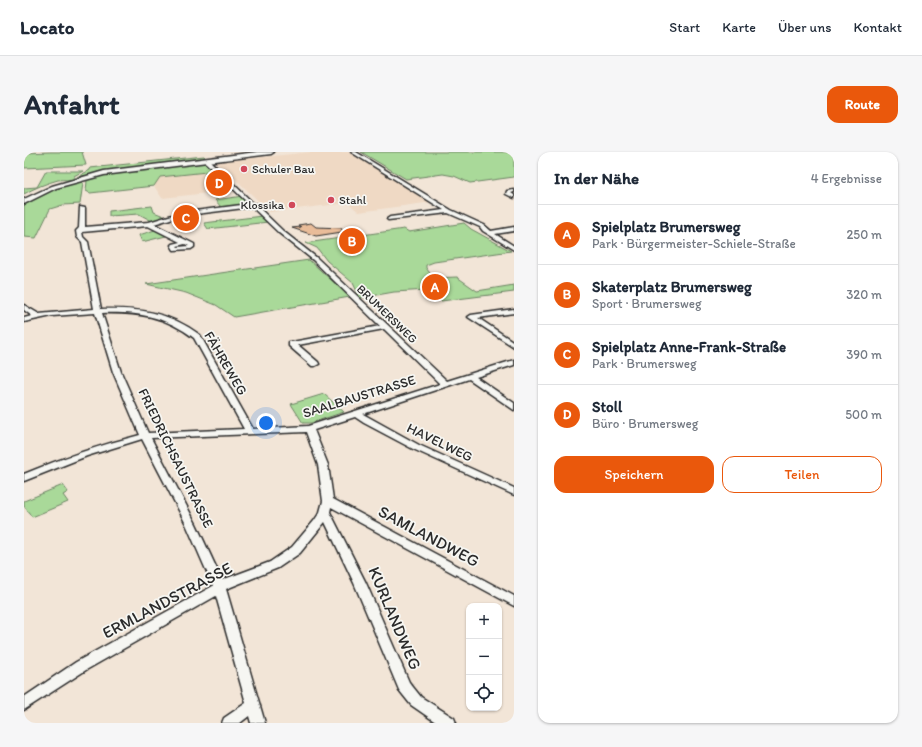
<!DOCTYPE html>
<html lang="de">
<head>
<meta charset="utf-8">
<style>
	body { margin:0; font-family:Itim,sans-serif; background:#f6f6f7; color:#1f2937 }
	.controls { position:absolute; right:12px; bottom:12px; display:grid; overflow:hidden; border-radius:8px; box-shadow:0 1px 3px #0004 }
	.controls button { width:36px; height:36px; display:grid; place-items:center; padding:0; border:0; border-bottom:1px solid #e0e1e3; background:#fff; color:#1f2937; font:20px sans-serif }
	.you { position:absolute; left:242px; top:271px; width:14px; height:14px; margin:-10px; border:3px solid #fff; border-radius:50%; background:#1a73e8; box-shadow:0 0 0 6px #1a73e833 }
	.badge { display:grid; place-items:center; width:26px; height:26px; border-radius:50%; background:#ea580c; color:#fff; font-size:13px; font-weight:700 }
	.pin { position:absolute; translate:-50% -50%; border:2px solid #fff; box-shadow:0 1px 4px #0006 }
	.list { margin:0; padding:0; list-style:none }
	h2 { display:flex; justify-content:space-between; align-items:center; height:52px; margin:0; padding:0 16px; font-size:17px }
	h2 small { font-size:13px; font-weight:400; color:#747a83 }
	.list li { display:grid; grid-template-columns:26px 1fr auto; gap:12px; align-items:center; box-sizing:border-box; height:60px; padding:0 16px; border-top:1px solid #e0e1e3 }
	.list b { display:block; font-size:15px; white-space:nowrap }
	.list p { margin:0; font-size:13px; white-space:nowrap; color:#747a83 }
	.list em { font-size:13px; font-style:normal; color:#747a83 }
	.actions { display:flex; gap:8px; padding:12px 16px }
	.actions a { flex:1; padding:9px 0; border:1px solid #ea580c; border-radius:12px; text-align:center; font-size:14px; color:#ea580c }
	.actions .main { background:#ea580c; color:#fff }
	.icon { flex:none; width:22px; height:22px; fill:none; stroke:currentColor; stroke-width:2; stroke-linecap:round; stroke-linejoin:round }
	.map { position:relative; flex:none; width:490px; height:571px; overflow:hidden; border-radius:12px }
	header { display:flex; align-items:center; gap:24px; box-sizing:border-box; height:56px; padding:0 20px; background:#fff; border-bottom:1px solid #e0e1e3 }
	header strong { font-size:19px }
	nav { display:flex; gap:22px; margin-inline-start:auto; font-size:14px }
	.intro { display:flex; align-items:center; justify-content:space-between; box-sizing:border-box; height:96px; padding:0 24px }
	h1 { margin:0; font-size:28px }
	.button { padding:10px 18px; border-radius:12px; background:#ea580c; color:#fff; font-size:14px; font-weight:700 }
	main { display:flex; gap:24px; padding:0 24px }
	aside { flex:1; background:#fff; border-radius:12px; box-shadow:0 1px 3px #0004 }
	.map>svg:first-child { display:block }
	.built { fill:#efd9c4 }
	.green { fill:#a9d999; stroke:#6a8262 }
	.building { fill:#e9bc99; stroke:#2b2b2b }
	.lines { fill:none; stroke-linecap:round; stroke-linejoin:round }
	.street-casing { stroke:#2b2b2b; stroke-width:3 }
	.secondary-casing { stroke:#2b2b2b; stroke-width:3 }
	.street { fill:#f6f6f2; fill-rule:evenodd }
	.secondary { fill:#f6f6f2; fill-rule:evenodd }
	.poi-dot { fill:#d1495b; stroke:#f6f6f2; stroke-width:1.5 }
	.labels { text-anchor:middle; stroke-width:3.5; stroke-linejoin:round; paint-order:stroke }
	.far-poi-label { font-size:12px; fill:#2b2b2b; stroke:#f6f6f2; text-anchor:start }
	.far-street-label { font-size:12px; fill:#2b2b2b; stroke:#f6f6f2 }
	.street-label { font-size:14px; fill:#2b2b2b; stroke:#f6f6f2 }
	.near-street-label { font-size:17px; fill:#2b2b2b; stroke:#f6f6f2 }
</style>
</head>
<body>
<header>
<strong>Locato</strong>
<nav><a>Start</a><a>Karte</a><a>Über uns</a><a>Kontakt</a></nav>
</header>
<div class="intro"><h1>Anfahrt</h1><a class="button">Route</a></div>
<main>
<div class="map">
<svg width="490" height="571" viewBox="0 0 490 571">
	<rect width="100%" height="100%" fill="#f2e5d7"/>
	<filter id="ink" filterUnits="userSpaceOnUse"><feTurbulence type="fractalNoise" baseFrequency=".025" numOctaves="2"/><feDisplacementMap in="SourceGraphic" scale="8" xChannelSelector="R" yChannelSelector="G"/><feConvolveMatrix kernelMatrix="1 2 1 2 8 2 1 2 1" color-interpolation-filters="sRGB"/></filter>
	<g filter="url(#ink)">
		<path class="built" d="M287 0H327L408 50 335 60 324 51 246 60 205 21 191 10Z
			M192 19 212 38 138 46 130 34 136 25Z"/>
		<path class="green" d="M27 0H58L62 13 0 16V1Z
			M337 0H490V25L446 31 430 24 419 22 382 27Z
			M180 4 182 6 98 17 53 25 66 18V16Z
			M177 10 183 12 192 19 136 25 130 34 66 41 62 39 63 29 61 28 75 23Z
			M22 19H59L50 24V27C45 29 40 27 34 28 23 31 10 36 0 42V36L13 35Z
			M56 28 59 31 56 52 39 53 26 57 12 86 0 85V53L32 37Z
			M219 44 224 52 197 55 191 48Z
			M128 54 130 60 142 65 128 69 115 62 85 64V59Z
			M238 64 244 70 184 77 180 71Z
			M440 71 447 77 487 99 410 110 402 113V116L409 125 408 126 433 125 453 139 490 133V140L417 149 404 138 370 140 336 146 329 131 303 109 293 96 282 91 380 77 385 80Z
			M131 78 142 84 118 90 115 83Z
			M285 108 326 145 210 165 192 153 162 141 122 132Z
			M300 242 320 260 287 271H279L267 252Z
			M39 333 44 340 39 343 44 350 8 365 0 354V349Z"/>
		<path class="building" d="M287 71 292 75 318 76V80L292 84 268 76 277 75 274 73Z"/>
		<g class="lines">
			<defs>
				<path id="street" d="M327 0H332L427 58 460 73 467 79 490 75V79L471 82 490 94V98L459 79 456 75 424 61 364 68 363 67 366 65 420 58Z
					M180 7H184L230 52H233V54L259 79 293 106 423 229 490 208V213L452 225 490 251V258L445 227 339 262 395 293 490 336V343L389 297 340 271 331 265 290 278 304 313 309 347 490 444V454L307 355 306 360 342 431 385 530 397 545 430 566 432 571H413L387 553 375 538 330 431 301 370 276 401 254 416 202 437 241 571H227L225 564 216 571H198L200 566 222 551 192 444 62 518 0 558V545L52 510 189 434 162 372 118 287 63 304 0 329V322C38 306 76 293 116 283L89 220 71 161 28 164 0 170V166L8 164 0 158V153L15 162 70 157 58 90 53 85 52 79 55 76 56 55 61 56V75L125 70 155 61 225 52 180 9ZM228 55 255 81 289 108 356 174 268 190H265V194L288 214H291L295 212 294 210 274 193 360 177 416 232 284 274 229 277 176 183C145 160 115 156 77 157L64 90 59 85 58 80 124 74 156 90 148 92 147 93 150 98 167 97 170 95V92L130 72 156 64ZM161 92 165 94 154 95 153 94ZM78 161C114 160 141 164 170 186L220 277 124 281 97 220ZM282 280 294 313 299 349 296 360 290 369 268 395 246 410 198 428 172 372 127 286Z
					M490 38V40L487 41 490 43V46L482 42 483 39Z
					M490 157V161L454 166 490 190V195L444 165 447 163Z"/>
				<path id="secondary" d="M233 0H250L247 2 80 23 32 36 0 52V47L28 34 80 19Z"/>
			</defs>
			<use href="#street" class="street-casing"/>
			<use href="#secondary" class="secondary-casing"/>
			<use href="#street" class="street"/>
			<use href="#secondary" class="secondary"/>
		</g>
	</g>
	<g class="poi-dot">
		<circle cx="220" cy="17" r="4"/>
		<circle cx="307" cy="48" r="4"/>
		<circle cx="268" cy="53" r="4"/>
	</g>
	<g class="labels">
		<g class="far-poi-label">
			<text x="228" y="21">Schuler Bau</text>
			<text x="315" y="52">Stahl</text>
			<text x="260" y="57" text-anchor="end">Klossika</text>
		</g>
		<g class="far-street-label">
			<text transform="translate(363 162) rotate(44)" y="4">BRUMERSWEG</text>
		</g>
		<g class="street-label">
			<text transform="translate(202 211) rotate(60)" y="5">FÄHREWEG</text>
			<text transform="translate(335 244) rotate(-17)" y="5">SAALBAUSTRASSE</text>
			<text transform="translate(416 290) rotate(26)" y="5">HAVELWEG</text>
			<text transform="translate(152 306) rotate(64)" y="5">FRIEDRICHSAUSTRASSE</text>
		</g>
		<g class="near-street-label">
			<text transform="translate(405 384) rotate(28)" y="6">SAMLANDWEG</text>
			<text transform="translate(143 448) rotate(-28)" y="6">ERMLANDSTRASSE</text>
			<text transform="translate(371 466) rotate(67)" y="6">KURLANDWEG</text>
		</g>
	</g>
</svg>
<div class="controls">
<button>+</button>
<button>−</button>
<button><svg class="icon" aria-label="locate" viewBox="0 0 24 24"><circle cx="12" cy="12" r="6"/><path d="M12 2v4M12 18v4M2 12h4M18 12h4"/></svg></button>
</div>
<div class="you"></div>
<div class="pin badge" style="left:411px;top:135px">A</div>
<div class="pin badge" style="left:328px;top:89px">B</div>
<div class="pin badge" style="left:162px;top:66px">C</div>
<div class="pin badge" style="left:195px;top:31px">D</div>
</div>
<aside>
<h2>In der Nähe<small>4 Ergebnisse</small></h2>
<ul class="list">
<li><span class="badge">A</span><div><b>Spielplatz Brumersweg</b><p>Park · Bürgermeister-Schiele-Straße</p></div><em>250 m</em></li>
<li><span class="badge">B</span><div><b>Skaterplatz Brumersweg</b><p>Sport · Brumersweg</p></div><em>320 m</em></li>
<li><span class="badge">C</span><div><b>Spielplatz Anne-Frank-Straße</b><p>Park · Brumersweg</p></div><em>390 m</em></li>
<li><span class="badge">D</span><div><b>Stoll</b><p>Büro · Brumersweg</p></div><em>500 m</em></li>
</ul>
<div class="actions"><a class="main">Speichern</a><a>Teilen</a></div>
</aside>
</main>
</body>
</html>
